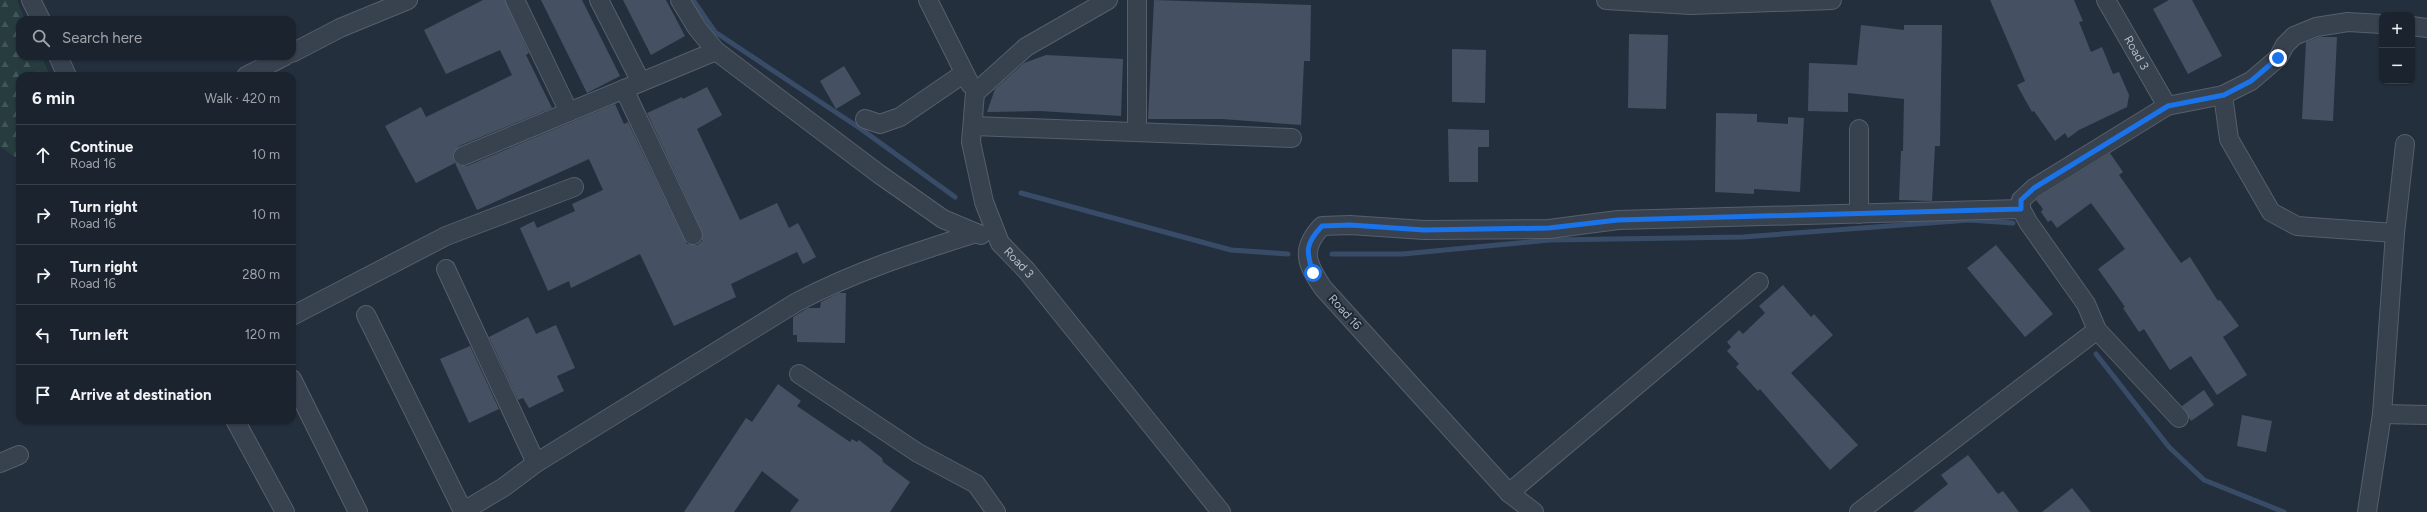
<!DOCTYPE html>
<html lang="en">
<head>
<meta charset="utf-8">
<style>
	body { margin:0; font-family:Figtree,sans-serif; background:#242b36; color:#f1f3f6 }
	.controls { position:absolute; right:12px; top:12px; display:grid; overflow:hidden; border-radius:8px; box-shadow:0 1px 3px #0004 }
	.controls button { width:36px; height:36px; display:grid; place-items:center; padding:0; border:0; border-bottom:1px solid #39404a; background:#1b232e; color:#f1f3f6; font:20px sans-serif }
	.stop { position:absolute; width:12px; height:12px; margin:-9px; border:3px solid #1a73e8; border-radius:50%; background:#fff }
	.stop.end { background:#1a73e8; border-color:#fff; box-shadow:0 1px 4px #0008 }
	.list { margin:0; padding:0; list-style:none }
	h2 { display:flex; justify-content:space-between; align-items:center; height:52px; margin:0; padding:0 16px; font-size:17px }
	h2 small { font-size:13px; font-weight:400; color:#a0a4aa }
	.list li { display:grid; grid-template-columns:26px 1fr auto; gap:12px; align-items:center; box-sizing:border-box; height:60px; padding:0 16px; border-top:1px solid #39404a }
	.list b { display:block; font-size:15px; white-space:nowrap }
	.list p { margin:0; font-size:13px; white-space:nowrap; color:#a0a4aa }
	.list em { font-size:13px; font-style:normal; color:#a0a4aa }
	.icon { flex:none; width:22px; height:22px; fill:none; stroke:currentColor; stroke-width:2; stroke-linecap:round; stroke-linejoin:round }
	.map { position:relative; flex:none; width:2427px; height:512px; overflow:hidden }
	.search { position:absolute; background:#1b232e; box-shadow:0 1px 3px #0004; left:16px; top:16px; width:280px; height:44px; display:flex; align-items:center; gap:10px; box-sizing:border-box; padding:0 14px; border-radius:12px; color:#a0a4aa; font-size:15px }
	.panel { position:absolute; background:#1b232e; box-shadow:0 1px 3px #0004; left:16px; top:72px; width:280px; height:352px; border-radius:12px }
	.map>svg:first-child { display:block }
	.forest { fill:url(#forest-firs) }
	.lines { fill:none; stroke-linecap:round; stroke-linejoin:round }
	.stream { stroke:#394c67; stroke-width:5 }
	.building { fill:#455162 }
	.street-casing { stroke:#565f6c; stroke-width:20 }
	.street { stroke:#38414e; stroke-width:18 }
	.route { stroke:#1a73e8; stroke-width:5 }
	.labels { text-anchor:middle; stroke-width:4; stroke-linejoin:round; paint-order:stroke }
	.street-label { font-size:12px; fill:#b4bcc9; stroke:#1d2633 }
</style>
</head>
<body>
<div class="map">
<svg width="2427" height="512" viewBox="0 0 2427 512">
	<defs>
		<pattern id="forest-firs" width="22" height="20" patternUnits="userSpaceOnUse"><rect width="22" height="20" fill="#263c3f"/><path d="M5 1l3.5 6h-7zM16 11l3.5 6h-7z" fill="#435659"/></pattern>
	</defs>
	<rect width="100%" height="100%" fill="#242f3e"/>
	<path class="forest" d="M0 0H17L25 20H20V56H41L50 76H20V160L0 147Z"/>
	<g class="lines">
		<path class="stream" d="M693 0 715 32 861 129 955 197
			M1021 193 1231 250 1288 254
			M1332 254H1403L1549 240 1743 237 1969 220 2013 223
			M2096 354 2169 447 2204 480 2284 512"/>
	</g>
	<path class="building" d="M483 0H505L529 53 526 55 552 108 459 146 453 154 455 163 416 183 385 126 421 107 426 117 512 75 500 50 446 74 424 30Z
		M541 0H582L620 76 587 93Z
		M623 0H666L685 36 651 55Z
		M1154 0 1311 5 1310 61H1304L1301 125 1222 119H1148Z
		M1990 0H2074L2083 21 2079 22 2091 52 2102 47 2113 74 2119 72 2129 95 2127 107 2079 130 2068 138 2065 133 2055 141 2034 111 2032 112 2017 85 2025 81Z
		M2169 0H2192L2222 56 2188 74 2153 9Z
		M1861 25 1904 30V25H1942L1940 146H1935L1932 201 1899 200 1901 151H1903L1904 99 1848 93V112L1808 111 1809 63 1857 65Z
		M1629 34 1668 35 1666 109 1628 108Z
		M2319 37H2337L2333 121 2302 119 2306 42Z
		M1452 49 1486 50 1485 103 1452 102Z
		M1046 55 1123 59 1121 116 1040 111 987 112 995 89 1024 63Z
		M844 66 861 94 836 109 820 81Z
		M707 87 722 115 697 129 740 220 777 203 789 228 798 223 816 257 803 264 797 252 731 284 736 297 674 326 640 254 571 288 569 281 548 291 520 228 534 221 537 228 575 211 572 204 603 190 589 159 477 210 455 163 461 166H467L615 104 624 124 628 122 684 239 687 244 697 245 702 241V231L647 113 682 97 683 99Z
		M1716 113 1757 114V122L1788 124V117L1804 118 1800 192 1754 189V194L1715 192Z
		M1448 129 1489 130V147H1478V182H1449Z
		M2110 153 2123 172 2119 175 2181 263 2190 257 2218 301 2220 300 2239 326 2223 337 2247 375 2217 395 2191 356 2170 370 2144 329 2139 332 2123 308 2125 307 2098 269 2125 249 2091 203 2057 228 2051 220 2048 222 2041 212 2043 209 2036 200 2040 196Z
		M1996 245 2053 314 2025 337 1967 268Z
		M1783 285 1811 317 1814 314 1833 335 1791 373 1858 445 1830 470 1760 389 1758 391 1736 367 1739 364 1727 351 1731 347 1727 342 1739 330 1743 334 1765 313 1759 306Z
		M839 293H846L845 343 797 342V335H793V317L808 308H820L821 302Z
		M528 317 536 334 556 325 575 368 557 376 564 391 529 408 523 398 518 400 489 337Z
		M470 346 499 409 469 423 440 359Z
		M778 384 801 401 797 406 850 442 852 439 857 442 859 440 882 458 883 462 910 482 890 512H790L799 500 762 471 734 512H684L746 418 752 422Z
		M2204 390 2214 405 2191 421 2182 406Z
		M2242 415 2272 421 2266 452 2237 446Z
		M1968 455 1998 494 2003 491 2019 512H1913L1948 484 1941 475Z
		M2072 488 2091 512H2042Z"/>
	<g class="lines">
		<defs>
			<g id="street">
				<path d="M31 0 41 20"/>
				<path d="M515 0 569 112"/>
				<path d="M599 0 641 82"/>
				<path d="M680 0 697 28 716 51 879 174 943 219 981 235"/>
				<path d="M928 0 970 84"/>
				<path id="s1" d="M1108 0 1026 47 975 93 971 142 984 202 1000 243 1027 271 1221 512"/>
				<path d="M1606 0 1691 5 1832 0"/>
				<path id="s2" d="M2106 0 2167 106"/>
				<path d="M2412 26 2427 28"/>
				<path d="M292 53 340 28 408 0"/>
				<path d="M58 56 67 76"/>
				<path d="M246 76 285 56"/>
				<path d="M624 89 693 235"/>
				<path d="M2223 95 2229 139 2271 212 2297 226 2395 233"/>
				<path d="M865 119 880 124 900 117 963 74"/>
				<path d="M974 126 1292 138"/>
				<path d="M1859 129V214"/>
				<path d="M1137 132V0"/>
				<path d="M2405 144 2395 233 2382 414 2427 415"/>
				<path d="M463 156 716 51"/>
				<path d="M446 269 536 463"/>
				<path d="M366 315 463 511"/>
				<path d="M292 316 446 236 574 187"/>
				<path d="M2097 330 2179 418"/>
				<path d="M799 374 918 453 976 484 996 512"/>
				<path d="M292 379 358 512"/>
				<path d="M235 420 285 512"/>
				<path d="M0 463 19 455"/>
				<path d="M1509 493 1759 282"/>
				<path d="M462 512 504 487 536 463 797 302C856 271 913 253 976 233"/>
				<path d="M1534 512 1509 493 1323 288C1306 263 1300 249 1322 226L1350 225 1424 230 1549 229 1618 220 2021 209"/>
				<path d="M1859 512 2097 330 2086 304 2028 222 2021 209V200L2034 188 2167 106 2223 95 2251 81 2278 58 2285 45 2294 36 2316 27 2348 22 2382 24"/>
				<path d="M2367 512 2382 414"/>
			</g>
		</defs>
		<use href="#street" class="street-casing"/>
		<use href="#street" class="street"/>
	</g>
	<g class="lines">
		<path class="route" d="M1313 273C1306 251 1305 244 1322 226L1350 225 1424 230 1549 228 1618 220 2021 209V200L2034 188 2168 106 2224 95 2251 81 2278 58"/>
	</g>
	<g class="labels">
		<g class="street-label">
			<text dy="4" stroke="none"><textPath href="#s2" startOffset="61">Road 3</textPath></text>
			<text dy="4" stroke="none"><textPath href="#s1" startOffset="345">Road 3</textPath></text>
			<text transform="translate(1345 312) rotate(48)" y="4">Road 16</text>
		</g>
	</g>
</svg>
<div class="controls">
<button>+</button>
<button>−</button>
</div>
<div class="stop" style="left:1313px;top:273px"></div>
<div class="stop end" style="left:2278px;top:58px"></div>
<div class="search"><svg class="icon" aria-label="search" viewBox="0 0 24 24"><circle cx="10" cy="10" r="6"/><path d="M15 15l6 6"/></svg>Search here</div>
<section class="panel">
<h2>6 min<small>Walk · 420 m</small></h2>
<ul class="list">
<li><svg class="icon" aria-label="ahead" viewBox="0 0 24 24"><path d="M12 20V5M6 11l6-6 6 6"/></svg><div><b>Continue</b><p>Road 16</p></div><em>10 m</em></li>
<li><svg class="icon" aria-label="right" viewBox="0 0 24 24"><path d="M7 20v-9h11M14 6l5 5-5 5"/></svg><div><b>Turn right</b><p>Road 16</p></div><em>10 m</em></li>
<li><svg class="icon" aria-label="right" viewBox="0 0 24 24"><path d="M7 20v-9h11M14 6l5 5-5 5"/></svg><div><b>Turn right</b><p>Road 16</p></div><em>280 m</em></li>
<li><svg class="icon" aria-label="left" viewBox="0 0 24 24"><path d="M17 20v-9H6M10 6l-5 5 5 5"/></svg><div><b>Turn left</b></div><em>120 m</em></li>
<li><svg class="icon" aria-label="arrive" viewBox="0 0 24 24"><path d="M6 21V4h12l-3 4 3 4H6"/></svg><div><b>Arrive at destination</b></div></li>
</ul>
</section>
</div>
</body>
</html>
